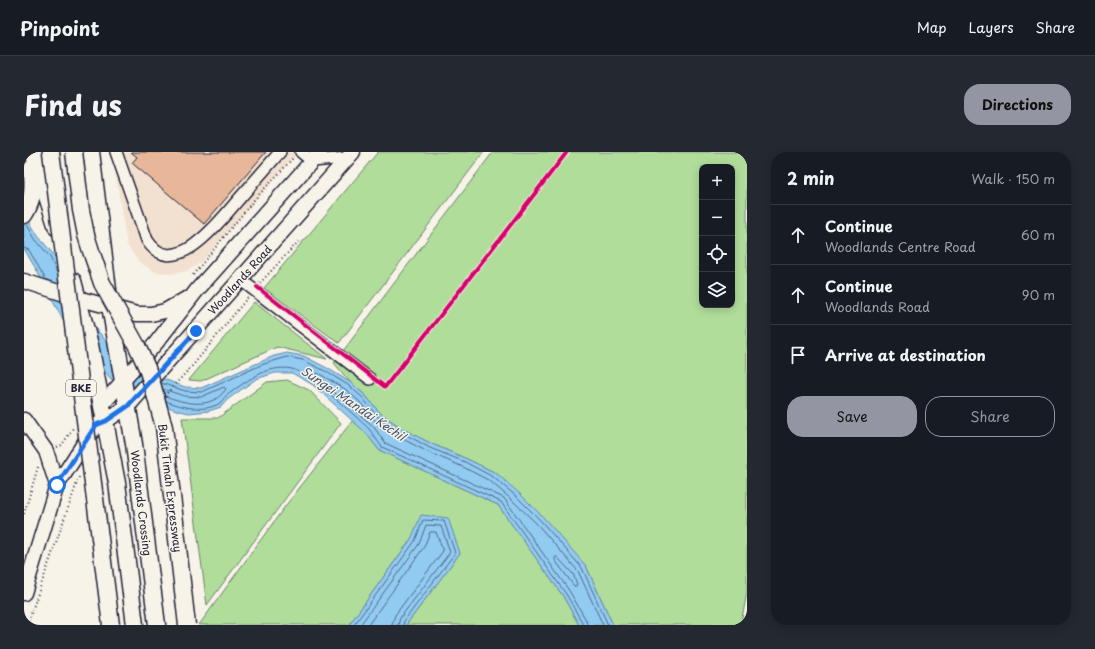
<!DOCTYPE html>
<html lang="en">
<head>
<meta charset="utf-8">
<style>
	body { margin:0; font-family:"Playpen Sans",sans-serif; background:#242831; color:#f1f3f6 }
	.controls { position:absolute; right:12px; top:12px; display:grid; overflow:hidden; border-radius:8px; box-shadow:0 2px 10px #0003 }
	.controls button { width:36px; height:36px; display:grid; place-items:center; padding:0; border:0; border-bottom:1px solid #363941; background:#171b24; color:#f1f3f6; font:20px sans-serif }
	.stop { position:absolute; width:12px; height:12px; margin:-9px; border:3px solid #1a73e8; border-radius:50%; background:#fff }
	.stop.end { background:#1a73e8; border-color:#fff; box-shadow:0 1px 4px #0008 }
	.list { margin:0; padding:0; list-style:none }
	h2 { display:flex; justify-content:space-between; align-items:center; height:52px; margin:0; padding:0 16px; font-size:17px }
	h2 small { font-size:13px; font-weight:400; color:#9ea1a6 }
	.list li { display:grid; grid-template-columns:26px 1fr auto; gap:12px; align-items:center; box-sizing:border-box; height:60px; padding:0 16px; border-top:1px solid #363941 }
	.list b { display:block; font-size:15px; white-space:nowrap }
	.list p { margin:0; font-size:13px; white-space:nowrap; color:#9ea1a6 }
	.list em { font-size:13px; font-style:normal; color:#9ea1a6 }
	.actions { display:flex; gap:8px; padding:12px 16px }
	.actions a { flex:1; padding:9px 0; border:1px solid #9495a2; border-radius:16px; text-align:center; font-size:14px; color:#9495a2 }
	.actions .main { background:#9495a2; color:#111 }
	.icon { flex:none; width:22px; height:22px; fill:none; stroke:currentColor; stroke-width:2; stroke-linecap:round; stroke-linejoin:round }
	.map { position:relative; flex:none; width:723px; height:473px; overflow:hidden; border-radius:16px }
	header { display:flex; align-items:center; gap:24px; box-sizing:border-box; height:56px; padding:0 20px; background:#171b24; border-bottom:1px solid #363941 }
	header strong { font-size:19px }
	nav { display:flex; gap:22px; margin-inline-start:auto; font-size:14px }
	.intro { display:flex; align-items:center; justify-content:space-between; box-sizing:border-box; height:96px; padding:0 24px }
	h1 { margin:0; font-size:28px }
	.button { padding:10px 18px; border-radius:16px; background:#9495a2; color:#111; font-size:14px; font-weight:700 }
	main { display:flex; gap:24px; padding:0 24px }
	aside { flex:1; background:#171b24; border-radius:16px; box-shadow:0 2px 10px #0003 }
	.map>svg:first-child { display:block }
	.built { fill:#f2e1d0 }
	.green { fill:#b1dd9b; stroke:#6a806b; fill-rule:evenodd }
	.water { fill:#92cbf2; stroke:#6587a9 }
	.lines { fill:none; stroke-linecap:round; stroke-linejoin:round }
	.shore { stroke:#4f6684; stroke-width:1 }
	.building { fill:#e8b799; stroke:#22223b }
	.minor-casing { stroke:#22223b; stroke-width:14 }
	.major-casing { stroke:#22223b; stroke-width:17 }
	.highway-casing { stroke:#22223b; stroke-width:19 }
	.path { stroke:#22223b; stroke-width:2; stroke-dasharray:1 3; stroke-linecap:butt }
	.minor { stroke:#f7f3e8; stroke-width:11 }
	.major { stroke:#f7f3e8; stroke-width:14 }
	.highway { stroke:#f7f3e8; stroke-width:16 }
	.highway-bridge-casing { stroke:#22223b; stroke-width:19; stroke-linecap:butt }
	.highway-bridge { stroke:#f7f3e8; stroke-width:16 }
	.cycleway-casing { stroke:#f7f3e8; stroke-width:6 }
	.cycleway { stroke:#d6006c; stroke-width:4 }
	.route { stroke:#1a73e8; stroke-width:5 }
	.labels { text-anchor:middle; stroke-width:3; stroke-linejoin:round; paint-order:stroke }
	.shield { fill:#f7f3e8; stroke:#62616f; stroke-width:1 }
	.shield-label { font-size:10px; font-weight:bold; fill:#22223b }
	.street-label { font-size:11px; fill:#22223b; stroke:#f7f3e8 }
	.water-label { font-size:12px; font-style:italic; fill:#445572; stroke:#f7f3e8 }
</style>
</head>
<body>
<header>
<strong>Pinpoint</strong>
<nav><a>Map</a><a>Layers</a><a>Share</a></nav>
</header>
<div class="intro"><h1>Find us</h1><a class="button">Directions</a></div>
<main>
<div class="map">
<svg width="723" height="473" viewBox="0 0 723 473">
	<rect width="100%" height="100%" fill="#f7f3e8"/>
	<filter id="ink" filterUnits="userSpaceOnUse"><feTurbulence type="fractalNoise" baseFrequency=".025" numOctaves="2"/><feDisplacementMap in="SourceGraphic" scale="8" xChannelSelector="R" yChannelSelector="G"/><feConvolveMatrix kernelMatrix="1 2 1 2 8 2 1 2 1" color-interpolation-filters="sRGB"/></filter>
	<g filter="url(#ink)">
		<path class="built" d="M88 0H274L177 110 164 119 147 122 131 120 114 109 103 93Z"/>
		<path class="green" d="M354 0H460L315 191 240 136Z
			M469 0H723V441L718 466 721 473H589L562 414 472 321 443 307 408 292 379 277 356 261 341 243 326 230 310 211ZM678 15H708V153H678Z
			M230 150 303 207 253 195 177 229 165 228Z
			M263 228 285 238 317 271 183 453 158 266H194L243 230Z
			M329 268 342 281 355 298 474 353 539 444 555 473H382L436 401 387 387 325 473H175L262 353Z"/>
		<path class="water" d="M0 60 14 84 30 103 36 118 65 168 83 190 100 208 116 218 161 235 177 236 236 210 250 204 263 201 280 204 303 216 326 230 341 243 356 261 379 277 408 292 443 307 472 321 495 341 520 366 562 414 589 473H555L539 444 474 353 355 298 342 281 289 233 268 221H251L232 227 203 248 197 255 185 259 165 261 152 258 123 247 88 228 44 178 13 119 0 97Z
			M397 363 424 366 436 401 382 473H325L387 387Z"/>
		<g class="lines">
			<path class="shore" d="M2 71 11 87 26 105 33 121
				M0 96 5 98 22 128
				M137 231 161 239 178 240 237 213 263 205 279 208 301 219 324 233 338 245 353 264 377 280 406 296 441 310 469 325 492 344 517 369 558 416 584 473
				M139 237 160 244 177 245 200 235 202 237C187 259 161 251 141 244
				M142 249C157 255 181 261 196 251 198 249 200 246 202 244 221 230 243 212 268 217 283 220 333 265 345 277 350 283 353 289 358 295L477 350 542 442 558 470V473
				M533 405 549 422 553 432 552 434H550L531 408V406Z
				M330 473 391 389 399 368 420 369 431 401 380 469 379 473
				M336 473 395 392 402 373 417 374 426 400 376 466 374 473
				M344 473 400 395 406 380H412L419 399 371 463 368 473
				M563 473 562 468 546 440 480 346 361 291 349 274 292 225V222L294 221 321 237 335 249 350 268 375 285 404 300 439 315 466 329 488 348 513 372 554 419 579 473"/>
		</g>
		<path class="building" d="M107 0H242L180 72 108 11 113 5Z"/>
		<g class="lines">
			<defs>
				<path id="minor" d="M92 0 123 88C150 131 197 68 215 47 229 31 242 16 256 0
					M277 0 288 9 323 6
					M217 128 346 227"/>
				<path id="major" d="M0 129 53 146 113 162H127L141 159 162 147
					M77 254 132 191 173 138 296 0
					M0 268 22 299 33 333
					M0 441 33 333 72 273 82 269 104 254 329 0"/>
				<path id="highway" d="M9 0 33 76
					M67 0 86 154 110 292 133 473
					M0 63C10 49 9 32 8 16
					M49 129 66 193 93 331 111 473"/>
			</defs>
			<use href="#minor" class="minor-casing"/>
			<use href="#major" class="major-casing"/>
			<use href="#highway" class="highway-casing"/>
			<path class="path" d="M169 123 230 48 270 5
				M236 131 275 89
				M143 241 170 212 224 145
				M33 295 38 293 49 276
				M0 362 14 315
				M3 473 55 325"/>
			<use href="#minor" class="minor"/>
			<use href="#major" class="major"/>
			<use href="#highway" class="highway"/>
			<defs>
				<path id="highway-bridge" d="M27 0 87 473
					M50 0 57 58 62 83 67 99 78 131 113 194 123 216 129 235 140 275 163 473"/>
			</defs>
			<use href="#highway-bridge" class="highway-bridge-casing"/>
			<use href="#highway-bridge" class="highway-bridge"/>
			<defs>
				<path id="cycleway" d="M233 135 361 235 543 0"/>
			</defs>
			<use href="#cycleway" class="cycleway-casing"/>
			<use href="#cycleway" class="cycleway"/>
		</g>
	</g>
	<g class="lines" filter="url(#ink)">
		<path class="route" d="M33 333 72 273 82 269 104 254 172 179"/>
	</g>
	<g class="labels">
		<rect class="shield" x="42" y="228" width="30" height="16" rx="3"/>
		<g class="shield-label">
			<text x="57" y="240">BKE</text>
		</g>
		<g class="street-label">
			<text transform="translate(216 128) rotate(-48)" y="4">Woodlands Road</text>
			<text transform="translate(146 336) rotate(83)" y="4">Bukit Timah Expressway</text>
			<text transform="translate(117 351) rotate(83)" y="4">Woodlands Crossing</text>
		</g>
		<g class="water-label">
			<text transform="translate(329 252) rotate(34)" y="4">Sungei Mandai Kechil</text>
		</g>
	</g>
</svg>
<div class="controls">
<button>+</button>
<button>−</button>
<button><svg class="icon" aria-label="locate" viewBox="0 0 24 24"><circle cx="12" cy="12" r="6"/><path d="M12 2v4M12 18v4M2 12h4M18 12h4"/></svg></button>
<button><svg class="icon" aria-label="layers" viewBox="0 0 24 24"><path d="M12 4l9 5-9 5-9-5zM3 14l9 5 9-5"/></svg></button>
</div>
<div class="stop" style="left:33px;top:333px"></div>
<div class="stop end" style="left:172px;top:179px"></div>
</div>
<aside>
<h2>2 min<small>Walk · 150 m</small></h2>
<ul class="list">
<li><svg class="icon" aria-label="ahead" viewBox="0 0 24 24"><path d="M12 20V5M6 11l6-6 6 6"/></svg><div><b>Continue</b><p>Woodlands Centre Road</p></div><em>60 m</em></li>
<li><svg class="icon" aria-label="ahead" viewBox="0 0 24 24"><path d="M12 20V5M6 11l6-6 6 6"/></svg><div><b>Continue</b><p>Woodlands Road</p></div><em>90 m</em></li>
<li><svg class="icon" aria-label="arrive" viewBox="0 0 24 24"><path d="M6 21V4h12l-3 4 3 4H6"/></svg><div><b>Arrive at destination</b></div></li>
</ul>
<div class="actions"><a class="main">Save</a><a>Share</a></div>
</aside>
</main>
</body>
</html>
